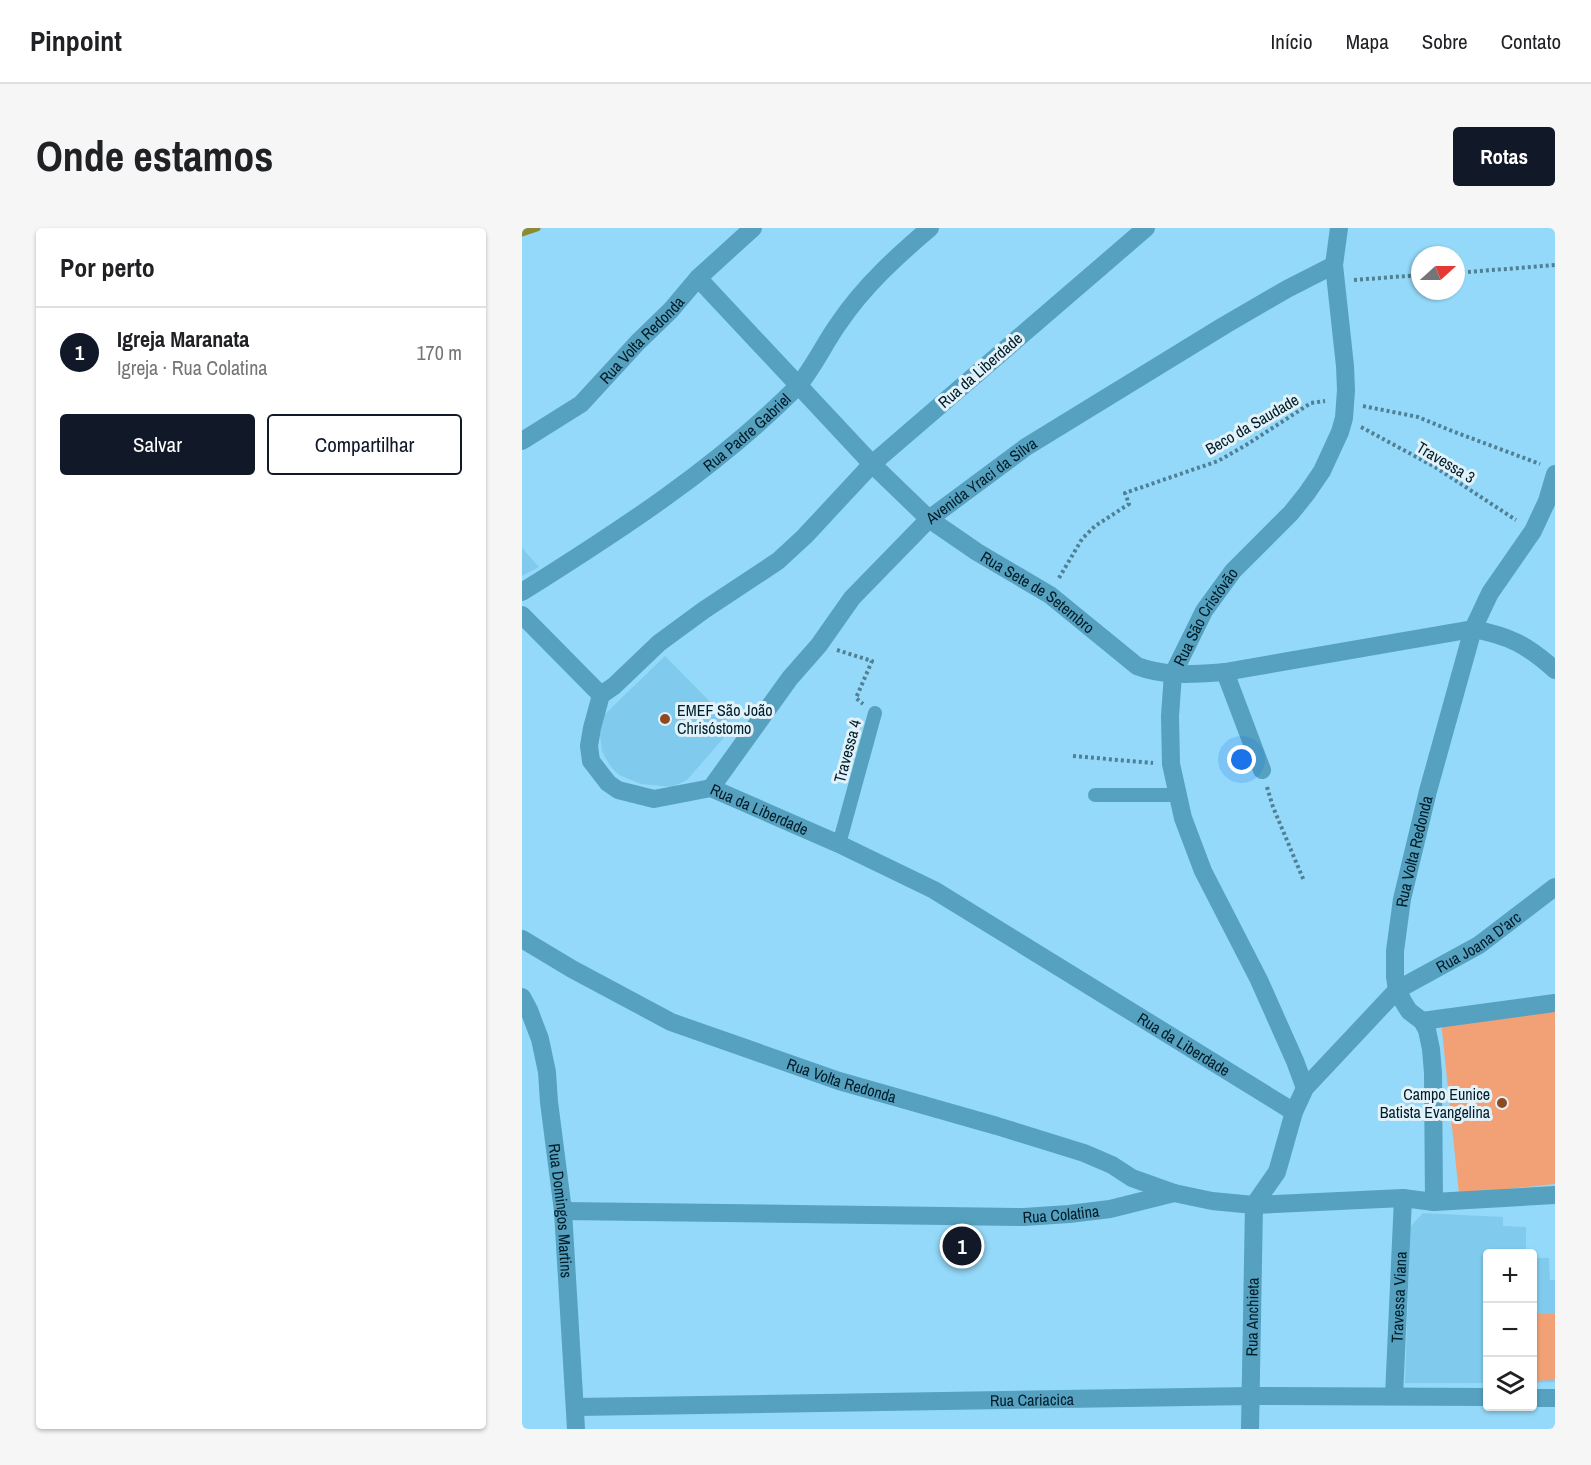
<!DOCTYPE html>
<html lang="pt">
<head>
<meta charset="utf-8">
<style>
	body { margin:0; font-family:"Archivo Narrow",sans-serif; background:#f6f6f6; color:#202124 }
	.controls { position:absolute; right:18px; bottom:18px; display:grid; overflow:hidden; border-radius:6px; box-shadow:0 2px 4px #0004 }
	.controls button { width:54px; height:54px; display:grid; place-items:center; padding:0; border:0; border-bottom:2px solid #e0e0e0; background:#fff; color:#202124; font:30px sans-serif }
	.compass { position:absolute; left:889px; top:18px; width:54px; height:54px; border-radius:50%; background:#fff; box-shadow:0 2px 4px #0004; rotate:69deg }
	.you { position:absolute; left:720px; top:532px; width:21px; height:21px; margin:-15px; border:4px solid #fff; border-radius:50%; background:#1a73e8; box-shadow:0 0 0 9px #1a73e833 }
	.badge { display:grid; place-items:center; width:39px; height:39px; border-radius:50%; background:#111827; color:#fff; font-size:20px; font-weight:700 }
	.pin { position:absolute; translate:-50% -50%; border:3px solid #fff; box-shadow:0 2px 6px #0006 }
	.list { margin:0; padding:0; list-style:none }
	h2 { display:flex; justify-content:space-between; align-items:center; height:78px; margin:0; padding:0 24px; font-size:26px }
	h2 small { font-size:20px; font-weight:400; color:#757577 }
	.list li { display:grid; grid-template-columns:39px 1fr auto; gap:18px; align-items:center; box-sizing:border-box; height:90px; padding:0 24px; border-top:2px solid #e0e0e0 }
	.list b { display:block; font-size:22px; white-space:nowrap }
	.list p { margin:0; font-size:20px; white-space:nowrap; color:#757577 }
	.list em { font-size:20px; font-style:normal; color:#757577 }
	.actions { display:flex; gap:12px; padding:18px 24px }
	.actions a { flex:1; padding:14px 0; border:2px solid #111827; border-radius:6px; text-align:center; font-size:21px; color:#111827 }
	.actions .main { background:#111827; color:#fff }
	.icon { flex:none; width:33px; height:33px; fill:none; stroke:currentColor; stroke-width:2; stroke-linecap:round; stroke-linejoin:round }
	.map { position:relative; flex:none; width:1033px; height:1201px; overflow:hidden; border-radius:6px }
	header { display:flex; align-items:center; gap:36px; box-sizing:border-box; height:84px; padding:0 30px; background:#fff; border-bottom:2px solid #e0e0e0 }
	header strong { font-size:28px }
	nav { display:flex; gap:33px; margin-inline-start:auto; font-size:21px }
	.intro { display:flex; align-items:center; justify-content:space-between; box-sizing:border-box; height:144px; padding:0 36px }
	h1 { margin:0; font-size:42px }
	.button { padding:15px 27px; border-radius:6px; background:#111827; color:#fff; font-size:21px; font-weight:700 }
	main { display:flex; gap:36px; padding:0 36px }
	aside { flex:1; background:#fff; border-radius:6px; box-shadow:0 2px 4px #0004 }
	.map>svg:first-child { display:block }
	.built { fill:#80cbed }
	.park { fill:#f1a175 }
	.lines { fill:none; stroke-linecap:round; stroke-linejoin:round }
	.stream { stroke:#8b8b34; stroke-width:7 }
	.path { stroke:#4f8096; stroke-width:4; stroke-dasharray:3 3; stroke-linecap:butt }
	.lane { stroke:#56a0c0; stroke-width:14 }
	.street { stroke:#56a0c0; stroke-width:18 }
	.poi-dot { fill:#904a21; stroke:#e2f2fa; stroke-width:2 }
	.labels { text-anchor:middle; stroke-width:6; stroke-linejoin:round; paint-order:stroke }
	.street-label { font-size:16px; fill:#011d28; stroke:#e2f2fa }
	.poi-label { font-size:16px; fill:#011d28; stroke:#e2f2fa; text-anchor:start }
</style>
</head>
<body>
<header>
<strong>Pinpoint</strong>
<nav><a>Início</a><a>Mapa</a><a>Sobre</a><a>Contato</a></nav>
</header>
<div class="intro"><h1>Onde estamos</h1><a class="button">Rotas</a></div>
<main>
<aside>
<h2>Por perto<small></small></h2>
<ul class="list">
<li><span class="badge">1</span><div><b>Igreja Maranata</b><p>Igreja · Rua Colatina</p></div><em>170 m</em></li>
</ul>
<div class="actions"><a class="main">Salvar</a><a>Compartilhar</a></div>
</aside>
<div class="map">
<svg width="1033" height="1201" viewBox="0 0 1033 1201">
	<rect width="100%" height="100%" fill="#94d9f9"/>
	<path class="built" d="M0 320 17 339 0 348Z
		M143 428 212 498 165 552 150 559 119 556 97 547 90 540 84 531 80 523 78 507 81 488Z
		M901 985 981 989V998L1004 999V1025L966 1026 965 1155H883L888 999Z
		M1011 1030H1027L1028 1052H1033V1154L1011 1155Z"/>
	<path class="park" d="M1033 779V956L937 966 919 793Z
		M1011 1086H1033V1152L1011 1153Z"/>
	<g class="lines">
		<path class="stream" d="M0 5 15 0"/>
		<path class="path" d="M934 45 1033 37
			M832 52 898 47
			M841 178 896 189 930 203 1018 236
			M839 199 913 239 994 292
			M537 350 560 311 573 298 607 276 603 265 696 233 724 217 789 175 803 173
			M315 422 350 433 334 470 341 476
			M551 528 631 535
			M745 559 751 579 782 653"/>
		<path class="lane" d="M573 567H656
			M317 616 353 485"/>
		<g class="street">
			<path id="s1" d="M624 0 350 236 283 308 256 333 182 382 137 415 92 458 79 467 70 500 67 518 69 533 86 555 96 562 132 571 189 560 317 616 412 662 772 884"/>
			<path id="s2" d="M176 50 350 236 407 291 455 324 528 367 615 438C643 449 674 446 703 444L951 401C988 408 1005 417 1033 442"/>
			<path id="s3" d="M0 213 59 176 116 114 149 82 176 50 231 0"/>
			<path id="s4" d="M0 364C97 303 193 241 274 160 290 143 303 114 317 95 342 58 374 29 408 0"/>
			<path d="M0 387 79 467"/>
			<path d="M703 444 740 542"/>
			<path id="s5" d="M189 560 268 450 297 417 330 370 407 291 504 219 703 97 765 61 812 37"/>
			<path id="s6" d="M0 711 50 741 149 794 317 853 475 898 562 925 590 937 610 950 652 965"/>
			<path id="s7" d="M0 769 7 782 18 811 25 844 27 874 41 983 54 1201"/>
			<path d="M900 793 1033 775"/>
			<path id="s8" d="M783 860 773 833 737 752 681 643 661 590 649 536 648 488 651 446 682 383 711 343 769 285 785 265 800 243 818 204 822 190 824 162 823 138 812 37 817 0"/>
			<path id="s9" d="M912 974 911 845 909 821 905 802 900 793 887 783 882 775 875 762 873 749V723L880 671 906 563 951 401 968 365 1011 303 1025 273 1033 246"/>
			<path id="s10" d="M732 977 755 944 772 884 783 860 875 762 957 717 1033 659"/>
			<path id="s11" d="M41 983 502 989 547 986 588 981 652 965 690 973 732 977 881 970 912 974 1033 967"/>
			<path id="s12" d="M872 1168 881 970"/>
			<path d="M1011 1170H1033"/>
			<path id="s13" d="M54 1179 729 1168 966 1169"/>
			<path id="s14" d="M728 1201 732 977"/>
		</g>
	</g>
	<g class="poi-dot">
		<circle cx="143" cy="491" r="6"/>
		<circle cx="980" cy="875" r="6"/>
	</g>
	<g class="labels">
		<g class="street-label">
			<text dy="6" stroke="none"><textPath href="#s3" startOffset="158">Rua Volta Redonda</textPath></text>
			<text transform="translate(458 142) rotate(-41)" y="6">Rua da Liberdade</text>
			<text transform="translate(730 196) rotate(-30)" y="6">Beco da Saudade</text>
			<text dy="6" stroke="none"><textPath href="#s4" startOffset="276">Rua Padre Gabriel</textPath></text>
			<text transform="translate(924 234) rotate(31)" y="6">Travessa 3</text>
			<text dy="6" stroke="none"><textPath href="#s5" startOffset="412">Avenida Yraci da Silva</textPath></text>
			<text dy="6" stroke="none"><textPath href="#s2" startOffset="465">Rua Sete de Setembro</textPath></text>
			<text dy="6" stroke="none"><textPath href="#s8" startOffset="508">Rua São Cristóvão</textPath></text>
			<text transform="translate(325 523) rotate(-75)" y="6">Travessa 4</text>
			<text dy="6" stroke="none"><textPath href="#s1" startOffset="975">Rua da Liberdade</textPath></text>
			<text dy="6" stroke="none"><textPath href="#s9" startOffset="364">Rua Volta Redonda</textPath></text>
			<text dy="6" stroke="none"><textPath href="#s10" startOffset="358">Rua Joana D'arc</textPath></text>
			<text dy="6" stroke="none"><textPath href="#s1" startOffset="1461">Rua da Liberdade</textPath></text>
			<text dy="6" stroke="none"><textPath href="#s6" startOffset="351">Rua Volta Redonda</textPath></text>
			<text dy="6" stroke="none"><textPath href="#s7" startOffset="219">Rua Domingos Martins</textPath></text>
			<text dy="6" stroke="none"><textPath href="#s11" startOffset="498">Rua Colatina</textPath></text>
			<text dy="6" stroke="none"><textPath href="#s12" startOffset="99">Travessa Viana</textPath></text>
			<text dy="6" stroke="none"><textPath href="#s14" startOffset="112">Rua Anchieta</textPath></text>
			<text dy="6" stroke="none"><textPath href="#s13" startOffset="456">Rua Cariacica</textPath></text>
		</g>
		<g class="poi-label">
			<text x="155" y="488">EMEF São João<tspan x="155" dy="18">Chrisóstomo</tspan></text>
			<text x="968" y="872" text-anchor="end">Campo Eunice<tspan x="968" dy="18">Batista Evangelina</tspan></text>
		</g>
	</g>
</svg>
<div class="controls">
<button>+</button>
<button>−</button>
<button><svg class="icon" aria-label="layers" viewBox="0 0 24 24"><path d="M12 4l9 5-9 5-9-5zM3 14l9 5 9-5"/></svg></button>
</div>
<svg class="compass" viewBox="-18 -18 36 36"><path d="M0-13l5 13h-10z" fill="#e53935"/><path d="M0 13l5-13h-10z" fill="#757577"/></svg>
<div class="you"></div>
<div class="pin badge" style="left:440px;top:1018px">1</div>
</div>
</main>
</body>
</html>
